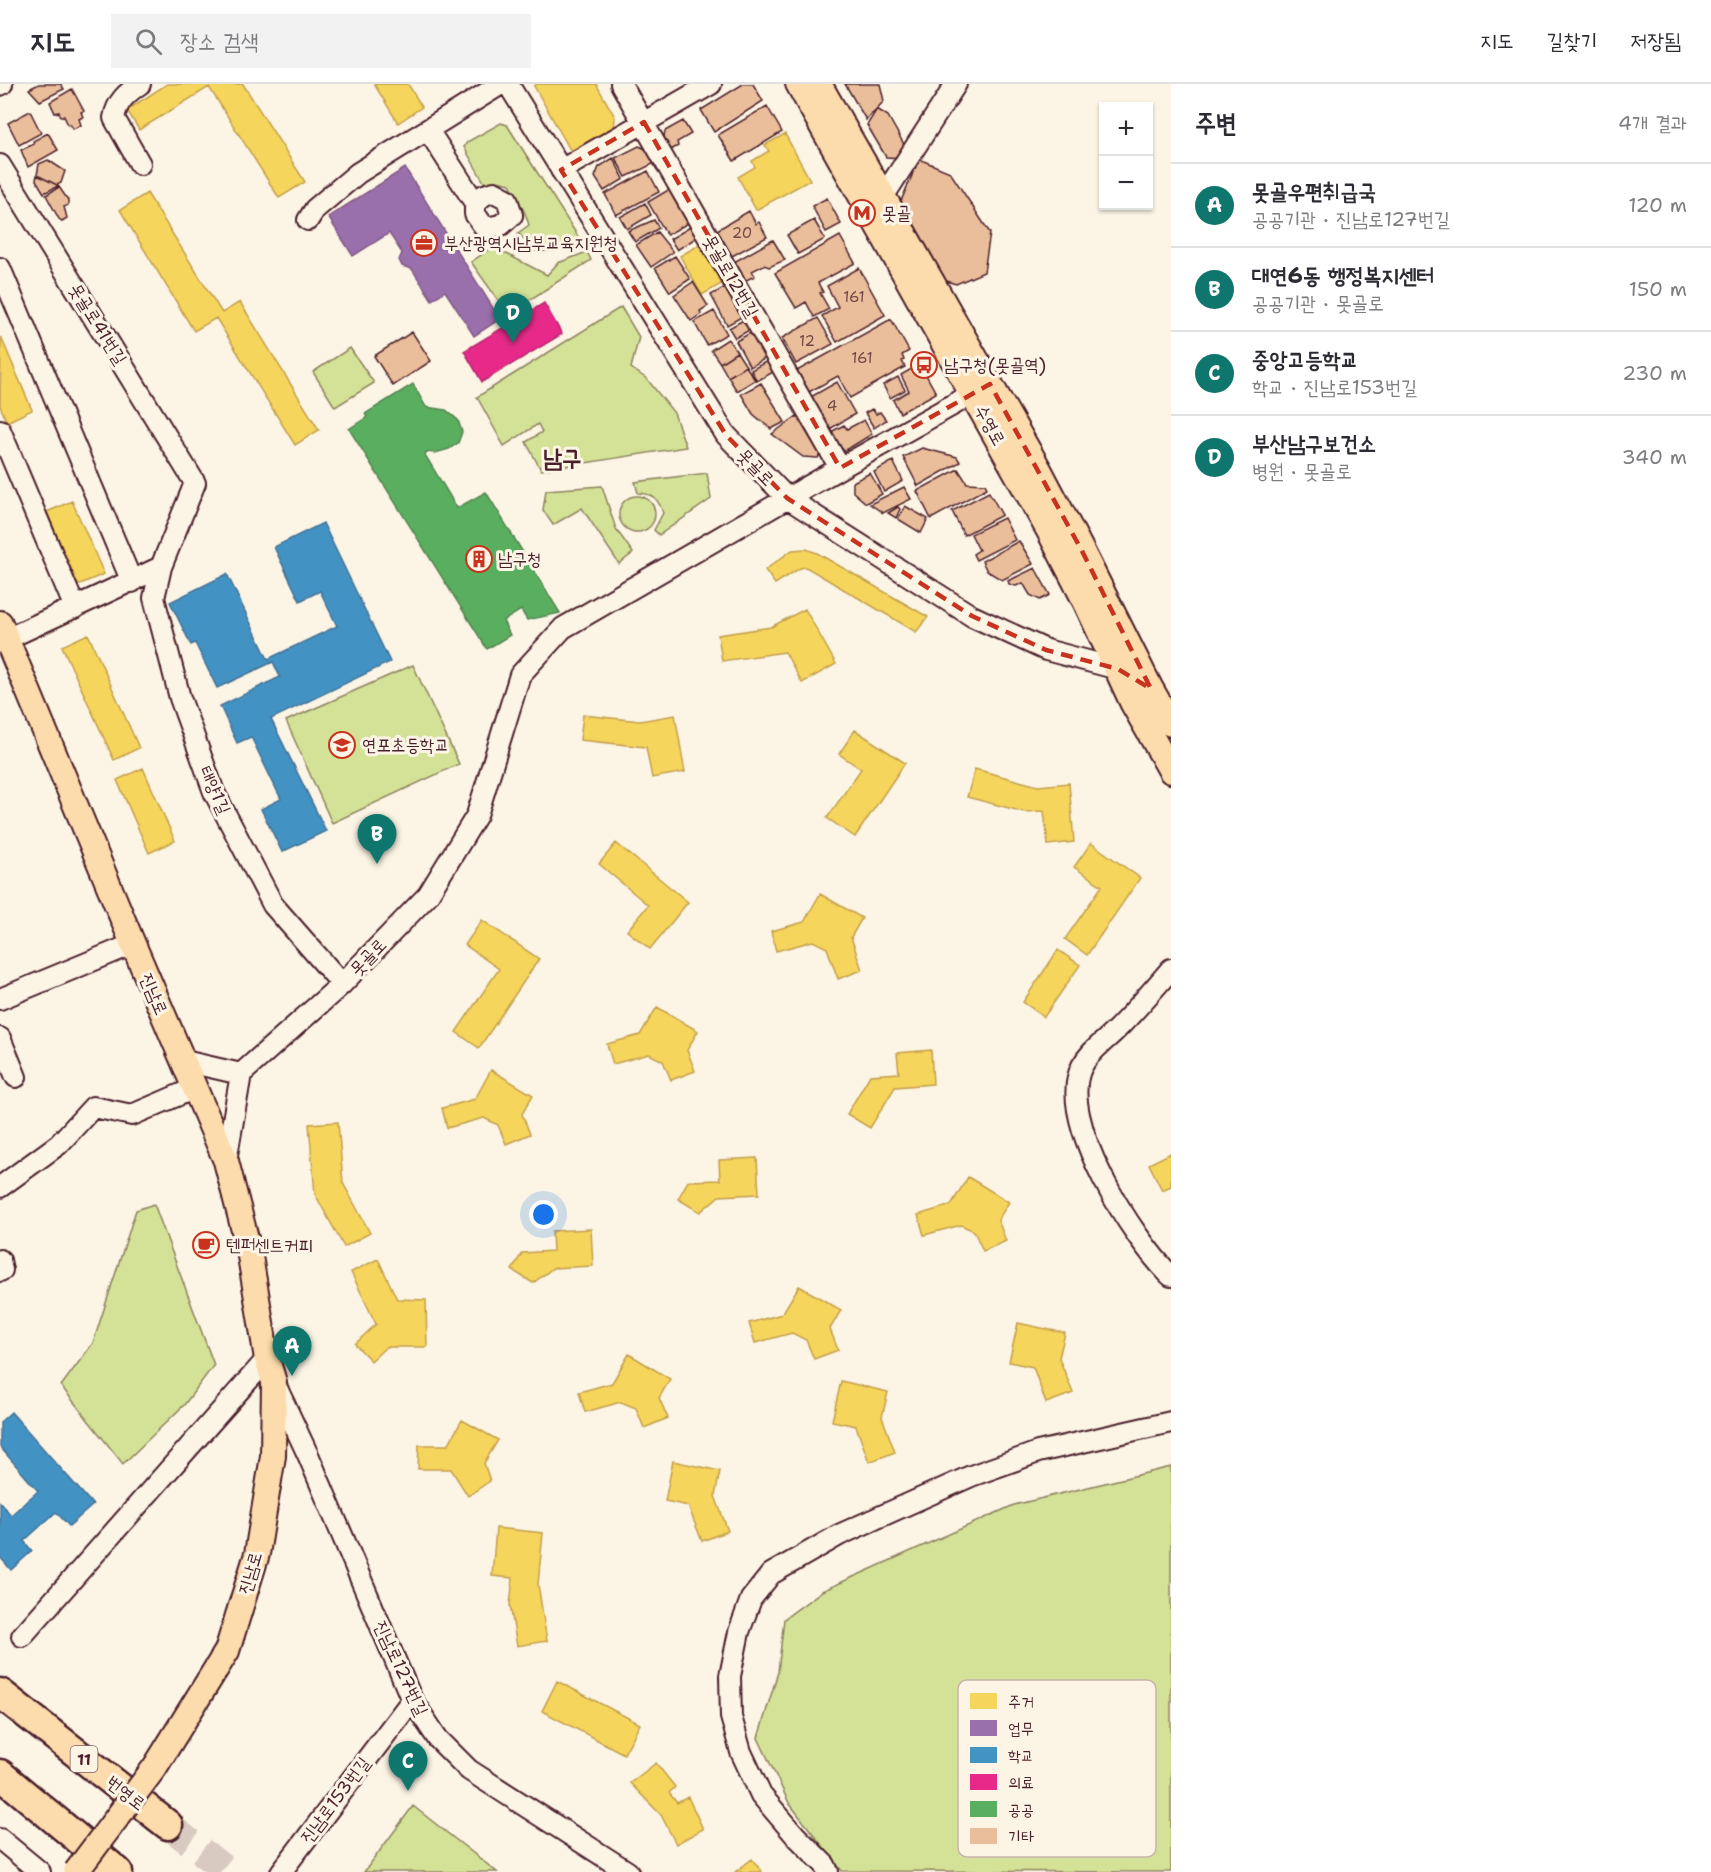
<!DOCTYPE html>
<html lang="ko">
<head>
<meta charset="utf-8">
<style>
	body { margin:0; font-family:"Shantell Sans","Poor Story",sans-serif; background:#f2f2f3; color:#2b2b33 }
	.controls { position:absolute; right:18px; top:18px; display:grid; overflow:hidden; border-radius:0px; box-shadow:0 2px 4px #0004 }
	.controls button { width:54px; height:54px; display:grid; place-items:center; padding:0; border:0; border-bottom:2px solid #e1e1e2; background:#fff; color:#2b2b33; font:30px sans-serif }
	.you { position:absolute; left:544px; top:1131px; width:21px; height:21px; margin:-15px; border:4px solid #fff; border-radius:50%; background:#1a73e8; box-shadow:0 0 0 9px #1a73e833 }
	.badge { display:grid; place-items:center; width:39px; height:39px; border-radius:50%; background:#0f766e; color:#fff; font-size:20px; font-weight:700 }
	.pin { position:absolute; translate:-50% -50px; filter:drop-shadow(0 2px 3px #0008) }
	.pin::after { content:''; position:absolute; top:32px; width:21px; height:18px; background:inherit; clip-path:polygon(0 0,100% 0,50% 100%) }
	.list { margin:0; padding:0; list-style:none }
	h2 { display:flex; justify-content:space-between; align-items:center; height:78px; margin:0; padding:0 24px; font-size:26px }
	h2 small { font-size:20px; font-weight:400; color:#7c7c81 }
	.list li { display:grid; grid-template-columns:39px 1fr auto; gap:18px; align-items:center; box-sizing:border-box; height:84px; padding:0 24px; border-top:2px solid #e1e1e2 }
	.list b { display:block; font-size:22px; white-space:nowrap }
	.list p { margin:0; font-size:20px; white-space:nowrap; color:#7c7c81 }
	.list em { font-size:20px; font-style:normal; color:#7c7c81 }
	.icon { flex:none; width:33px; height:33px; fill:none; stroke:currentColor; stroke-width:2; stroke-linecap:round; stroke-linejoin:round }
	.map { position:relative; flex:none; width:1171px; height:1788px; overflow:hidden }
	header { display:flex; align-items:center; gap:36px; box-sizing:border-box; height:84px; padding:0 30px; background:#fff; border-bottom:2px solid #e1e1e2 }
	header strong { font-size:28px }
	nav { display:flex; gap:33px; margin-inline-start:auto; font-size:21px }
	.search { width:420px; height:54px; background:#f2f2f3; display:flex; align-items:center; gap:15px; box-sizing:border-box; padding:0 21px; border-radius:0px; color:#7c7c81; font-size:22px }
	main { display:flex }
	aside { flex:1; background:#fff }
	.map>svg:first-child { display:block }
	.green { fill:#d3e296; stroke:#8e8060; stroke-width:1.5 }
	.homes { fill:#f6d55c; stroke:#c29e4d; stroke-width:1.5 }
	.offices { fill:#9970ab; stroke:#815885; stroke-width:1.5 }
	.schools { fill:#4393c3; stroke:#457095; stroke-width:1.5 }
	.health { fill:#e7298a; stroke:#b8266e; stroke-width:1.5 }
	.public { fill:#5aae61; stroke:#558351; stroke-width:1.5 }
	.building { fill:#eabe9a; stroke:#4a1f2b; stroke-width:1.5 }
	.lines { fill:none; stroke-linecap:round; stroke-linejoin:round }
	.highway-tunnel { stroke:#d8cac0; stroke-width:28; stroke-dasharray:28 14; stroke-linecap:butt }
	.minor-casing { stroke:#4a1f2b; stroke-width:24 }
	.major-casing { stroke:#4a1f2b; stroke-width:28 }
	.highway-casing { stroke:#4a1f2b; stroke-width:33 }
	.minor { stroke:#fcf5e5; stroke-width:20 }
	.major { stroke:#fcdcac; stroke-width:24 }
	.highway { stroke:#fcdcac; stroke-width:28 }
	.major-bridge-casing { stroke:#4a1f2b; stroke-width:28; stroke-linecap:butt }
	.major-bridge { stroke:#fcdcac; stroke-width:24 }
	.marked { fill:none; stroke:#c8321e; stroke-width:4.5; stroke-dasharray:12 8; stroke-linejoin:round }
	.labels { text-anchor:middle; stroke-width:6; stroke-linejoin:round; paint-order:stroke }
	.number-label { font-size:15px; fill:#724747 }
	.shield { fill:#fcf5e5; stroke:#7f5f63; stroke-width:1.5 }
	.shield-label { font-size:16px; font-weight:bold; fill:#4a1f2b }
	.poi-label { font-size:18px; fill:#4a1f2b; stroke:#fcf5e5; text-anchor:start }
	.street-label { font-size:18px; fill:#4a1f2b; stroke:#fcf5e5 }
	.district-label { font-size:24px; font-weight:bold; fill:#4a1f2b; stroke:#fcf5e5 }
	.key { fill:#fcf5e5; stroke:#c7b5ad; stroke-width:1.5 }
	.key-label { font-size:16px; fill:#4a1f2b }
</style>
</head>
<body>
<header>
<strong>지도</strong>
<div class="search"><svg class="icon" aria-label="search" viewBox="0 0 24 24"><circle cx="10" cy="10" r="6"/><path d="M15 15l6 6"/></svg>장소 검색</div>
<nav><a>지도</a><a>길찾기</a><a>저장됨</a></nav>
</header>
<main>
<div class="map">
<svg width="1171" height="1788" viewBox="0 0 1171 1788">
	<rect width="100%" height="100%" fill="#fcf5e5"/>
	<filter id="ink" filterUnits="userSpaceOnUse"><feTurbulence type="fractalNoise" baseFrequency=".0167" numOctaves="2"/><feDisplacementMap in="SourceGraphic" scale="12" xChannelSelector="R" yChannelSelector="G"/><feConvolveMatrix kernelMatrix="1 2 1 2 8 2 1 2 1" color-interpolation-filters="sRGB"/></filter>
	<g filter="url(#ink)">
		<path class="green" d="M501 39 507 41 581 157C567 167 553 168 536 167L518 149 529 141 525 129 510 100 497 97 485 100 464 63 467 58Z
			M493 163 547 191 558 179 587 168 591 176 508 230 471 178Z
			M621 223 639 253 631 284 647 295 674 329 686 363 541 386 526 358 542 348 538 340 504 362 477 313Z
			M350 264 374 299 335 323 313 288Z
			M707 389 711 415 659 451 654 446 663 429C658 414 653 410 638 409L635 398Z
			M602 402 616 445 633 469 619 480 582 424 553 441 543 426 546 406Z
			M619 430a18 18 0 1 1 36 0a18 18 0 1 1-36 0Z
			M413 581 459 680 332 739 286 637Z
			M154 1120 214 1281 184 1321 123 1380 61 1302 93 1259 136 1126Z
			M1171 1383V1788L842 1787 789 1719 758 1654 778 1588 784 1535 822 1507 1014 1421Z
			M413 1722 497 1788H364Z"/>
		<path class="homes" d="M167 0H243L305 98 279 114 209 3 139 46 127 26Z
			M374 0H408L422 23 398 39Z
			M537 0H596L615 33 614 45 572 69 534 2Z
			M785 50 810 96 756 126 738 93 755 83 752 77 769 67 765 61Z
			M147 109 222 229 240 218 319 346 295 361 216 234 194 247 120 126Z
			M700 160 723 199 702 211 680 172Z
			M1 253 32 326 7 338 0 322Z
			M72 417 104 490 78 501 47 428Z
			M806 465 817 469 928 533 916 548 806 483 800 484 775 500 765 486 792 466Z
			M805 525 836 580 802 599 785 568 722 577 718 551 771 543Z
			M88 550 139 664 114 676 62 562Z
			M583 631 640 637 675 631 685 688 652 694 646 663 580 656Z
			M855 646 905 679 855 753 827 734 861 685 839 670Z
			M143 684 175 757 149 769 117 696Z
			M975 685 1038 702 1069 699 1074 758 1048 761 1044 727 1024 728 967 713Z
			M616 759 688 818 650 865 627 847 648 821 599 780Z
			M1091 759 1140 794 1087 871 1065 855 1102 802 1074 783Z
			M820 810 862 834 851 853 862 886 838 895 827 864 813 857 776 867 771 847 804 838Z
			M482 836 539 875 479 964 456 948 499 885 465 861Z
			M1058 866 1080 881 1044 933 1023 918Z
			M657 923 698 947 687 966 695 987 671 996 663 977 649 970 613 980 607 960 640 951Z
			M931 966 933 1000 895 1003 870 1044 847 1030 870 991 899 989 897 969Z
			M491 986 533 1011 522 1030 530 1050 506 1060 498 1041 484 1034 447 1044 442 1024 475 1015Z
			M338 1038 343 1099 370 1149 344 1163 315 1110 309 1040Z
			M1171 1069V1102L1162 1106 1149 1080Z
			M757 1074 759 1110 719 1112 700 1128 678 1115 688 1097 720 1096 719 1076Z
			M968 1093 1009 1118 998 1136 1006 1157 983 1167 974 1147 961 1141 924 1151 918 1131 951 1121Z
			M591 1145 593 1182 553 1184 533 1199 512 1186 522 1169 553 1167 552 1147Z
			M378 1175 397 1215 426 1216 427 1263H386L371 1277 355 1260 376 1240 351 1188Z
			M799 1202 841 1226 830 1245 838 1266 814 1275 806 1256 792 1249 755 1259 749 1239 782 1230Z
			M1018 1239 1065 1249 1059 1274 1073 1309 1046 1319 1033 1283 1009 1278Z
			M629 1270 670 1295 659 1314 668 1334 644 1344 636 1324 621 1318 585 1328 579 1308 612 1299Z
			M841 1297 888 1308 882 1333 895 1368 869 1378 856 1342 832 1337Z
			M462 1336 498 1356 484 1379 490 1397 468 1412 451 1385H418L419 1361H448Z
			M673 1377 720 1387 715 1412 728 1447 702 1457 688 1422 665 1417Z
			M496 1444 543 1449 538 1500 547 1557 517 1562 510 1521 513 1494 492 1492Z
			M557 1597 640 1640 624 1670 542 1627Z
			M656 1679 675 1703 669 1709 677 1719 688 1713 703 1745 676 1760 661 1731 630 1699Z
			M752 1775 762 1788H735Z"/>
		<path class="offices" d="M405 84 500 235 474 252 445 207 432 216 412 185 402 182 399 176 402 169 389 149 353 172 328 133Z"/>
		<path class="schools" d="M323 439 390 578 271 635 326 747 282 768 261 725 281 715 251 653 237 659 220 622 280 593 273 578 217 604 195 559 191 561 170 518 227 490 268 575 337 542 320 507 300 517 274 463Z
			M11 1328 93 1421 69 1442 56 1428 24 1457 32 1467 11 1486 0 1473V1418L11 1431 38 1407 0 1363V1338Z"/>
		<path class="health" d="M544 219 562 250 482 298 464 267Z"/>
		<path class="public" d="M413 300 426 323 446 326 458 336 462 348 458 359 449 365 435 369 426 368 425 371 457 424 486 408 560 529 527 536 521 526 503 537 510 551 487 565 349 345 367 333 365 330Z"/>
		<path class="building" d="M39 0H61L64 5 40 17 29 5Z
			M743 0H753L763 17 714 48 701 26Z
			M845 0H880L884 17 866 36Z
			M72 5 84 27 81 28 83 33 79 35 81 41 73 45 70 40 68 41 64 32 61 33 59 28 55 29 50 18Z
			M767 22 782 48 734 77 718 51Z
			M877 25 888 32 906 64 902 74 886 73 867 41Z
			M30 27 41 49 19 61 8 39Z
			M683 37 691 50 677 58 678 62 669 67 663 58 665 47Z
			M48 49 58 66 28 83 21 66 34 60 33 57Z
			M639 62 648 66 655 79 626 93 615 74Z
			M613 74 624 95 604 107 595 93 599 83Z
			M919 75 950 88 990 149 984 188 956 200 946 197 901 117Z
			M48 76 65 87 61 99 57 101 37 91 39 80Z
			M648 87 659 108 616 131 605 110Z
			M37 91 57 101 58 102 44 109 36 96Z
			M59 103 68 116V121L64 123 67 134 62 137 59 135 46 111Z
			M670 105 690 138 667 151 648 118Z
			M827 114 841 140 826 148 812 122Z
			M645 119 651 131 627 145 620 133Z
			M749 127 756 140 759 138 767 153 732 172 717 146Z
			M654 136 659 144 635 158 628 147Z
			M814 136 825 155 798 170 787 151Z
			M692 142 699 152 677 166 670 155Z
			M657 148 673 168 651 183 636 161Z
			M840 152 855 179 818 199 823 208 820 209 829 225 814 233 806 218 796 224 775 189Z
			M773 156 785 176 769 183 764 181 752 187 755 192 744 197 734 178Z
			M675 172 690 195 670 208 655 184Z
			M859 184 885 231 837 258 822 232 838 223 827 202Z
			M693 198 708 222 700 227 701 230 691 237 674 211Z
			M729 201 745 231 727 241 711 211Z
			M714 227 727 250 707 261 694 238Z
			M747 234 753 244 735 254 729 244Z
			M818 234 833 260 796 280 782 254Z
			M891 235 909 267 902 271 904 276 902 277 905 283 850 314 838 292 807 309 795 288Z
			M754 247 768 273 750 283 736 257Z
			M412 248 431 277 393 302 374 272Z
			M728 255 737 268 720 279 711 266Z
			M737 268 746 282 728 293 720 279Z
			M769 276 775 287 757 297 751 286Z
			M920 280 936 309 900 329 893 316 909 307 901 291Z
			M746 282 755 296 737 307 728 293Z
			M898 293 905 306 890 314 883 301Z
			M837 298 855 330 828 346 809 314Z
			M761 299 785 338 771 345 753 330 741 310Z
			M872 325 876 330 880 328 886 336 874 344 865 329Z
			M797 332 820 370 818 374 803 373 772 350Z
			M864 336 872 350 846 366 837 363 829 349 844 341 847 345Z
			M922 364 957 373 960 378 918 402 903 373Z
			M893 377 903 397 884 408 874 388Z
			M958 385 967 399 985 400 987 404 931 435 917 407Z
			M870 389 882 410 866 419 853 408V398Z
			M904 403 911 415 883 429 870 420Z
			M989 408 1002 431 964 451 952 427Z
			M905 422 928 435 921 449 898 435Z
			M898 423 900 425 896 434 888 429Z
			M1004 434 1015 456 976 476 973 470 979 466 971 450Z
			M1019 457 1033 480 1002 496 987 487 982 477Z
			M1035 484 1050 511 1040 516 1030 511 1023 499 1016 502 1009 500 1008 497Z"/>
		<g class="lines">
			<path class="highway-tunnel" d="M168 1741 228 1788"/>
			<defs>
				<path id="minor" d="M508 0 726 351 787 414 972 532 1046 566 1118 585 1126 590
					M621 0 840 384
					M0 1 2 0
					M428 46 475 119V130L485 144 501 141 512 131 507 115 494 108 484 111 475 119
					M140 80 114 34C117 17 127 9 140 0
					M0 81 195 399 161 483 0 558
					M561 86 711 0
					M883 113 956 0
					M308 136 315 125 358 89 501 0
					M0 184 132 498
					M0 346 75 524
					M161 483 154 514 180 614 214 708 273 821 342 900
					M1171 885C1153 906 1135 927 1116 946 1104 958 1090 967 1082 982 1055 1035 1134 1156 1171 1192
					M0 915 133 860
					M0 954 16 993
					M184 977 241 990
					M226 1077 241 990 342 900 428 811 477 731 520 591 563 544 840 384 983 304
					M0 1103 59 1060 93 1023 132 1031 195 1004
					M0 1176 2 1186 0 1187
					M275 1300 309 1373 412 1616 438 1655 469 1686 628 1788
					M22 1552 267 1275
					M0 1755 40 1788
					M281 1788 412 1616
					M828 1788 825 1781 795 1751 761 1711 741 1668 731 1633 730 1592 739 1548 751 1515 771 1490 839 1451 971 1392 1038 1368 1171 1338"/>
				<path id="major" d="M798 0 1050 449 1086 519 1132 618 1171 687
					M819 0 1040 387 1081 465 1151 605 1171 640
					M0 539 133 860 226 1077 249 1166 267 1275 274 1298 273 1372 257 1470 227 1567 155 1683"/>
				<path id="highway" d="M0 1609 168 1741
					M0 1690 118 1788"/>
			</defs>
			<use href="#minor" class="minor-casing"/>
			<use href="#major" class="major-casing"/>
			<use href="#highway" class="highway-casing"/>
			<use href="#minor" class="minor"/>
			<use href="#major" class="major"/>
			<use href="#highway" class="highway"/>
			<defs>
				<path id="major-bridge" d="M76 1788 155 1683"/>
			</defs>
			<use href="#major-bridge" class="major-bridge-casing"/>
			<use href="#major-bridge" class="major-bridge"/>
		</g>
	</g>
	<path class="marked" d="M644 38 840 384 990 300 1081 465 1151 605 1118 585 1046 566 972 532 787 414 726 351 561 86Z"/>
	<defs>
		<symbol id="metro-ring" viewBox="-11 -11 22 22"><circle r="9.5" fill="#fcf5e5" stroke="#c8321e" stroke-width="1.5"/><path d="M-5.5 5V-5H-3L0 0L3-5H5.5V5H3V-.5L0 4L-3-.5V5Z" fill="#c8321e"/></symbol>
		<symbol id="office-ring" viewBox="-11 -11 22 22"><circle r="9.5" fill="#fcf5e5" stroke="#c8321e" stroke-width="1.5"/><path d="M-6-3h4V-5.5h4V-3h4V5H-6ZM-1-4.5V-3h2v-1.5ZM-6 0V1H6V0Z" fill="#c8321e"/></symbol>
		<symbol id="bus-ring" viewBox="-11 -11 22 22"><circle r="9.5" fill="#fcf5e5" stroke="#c8321e" stroke-width="1.5"/><path d="M-5-6H5V4H4V6H2V4H-2V6H-4V4H-5ZM-3.5-4V0h7V-4ZM-3.5 1.2v1.5H-2V1.2ZM2 1.2v1.5H3.5V1.2Z" fill="#c8321e"/></symbol>
		<symbol id="building-ring" viewBox="-11 -11 22 22"><circle r="9.5" fill="#fcf5e5" stroke="#c8321e" stroke-width="1.5"/><path d="M-4-6H4V6H1V3H-1V6H-4ZM-2.5-4.3h1.7v1.8h-1.7ZM.8-4.3h1.7v1.8H.8ZM-2.5-1h1.7V.8h-1.7ZM.8-1h1.7V.8H.8Z" fill="#c8321e"/></symbol>
		<symbol id="school-ring" viewBox="-11 -11 22 22"><circle r="9.5" fill="#fcf5e5" stroke="#c8321e" stroke-width="1.5"/><path d="M0-5L7-2L0 1L-7-2ZM-4 1L0 2.5L4 1V4Q0 6-4 4Z" fill="#c8321e"/></symbol>
		<symbol id="cafe-ring" viewBox="-11 -11 22 22"><circle r="9.5" fill="#fcf5e5" stroke="#c8321e" stroke-width="1.5"/><path d="M-5.5-4.5H6V0H3Q3 3.5 0 3.5H-2.5Q-5.5 3.5-5.5 0ZM3-3.2v2h1.7v-2ZM-6 4.5H4V6H-6Z" fill="#c8321e"/></symbol>
	</defs>
	<g fill-rule="evenodd">
		<use href="#metro-ring" x="847" y="114" width="30" height="30"/>
		<use href="#office-ring" x="409" y="144" width="30" height="30"/>
		<use href="#bus-ring" x="909" y="266" width="30" height="30"/>
		<use href="#building-ring" x="464" y="460" width="30" height="30"/>
		<use href="#school-ring" x="327" y="646" width="30" height="30"/>
		<use href="#cafe-ring" x="191" y="1146" width="30" height="30"/>
	</g>
	<g class="labels">
		<g class="number-label">
			<text x="742" y="154">20</text>
			<text x="854" y="218">161</text>
			<text x="807" y="262">12</text>
			<text x="862" y="279">161</text>
			<text x="832" y="327">4</text>
		</g>
		<rect class="shield" x="70.5" y="1662" width="27" height="26" rx="4.5"/>
		<g class="shield-label">
			<text x="84" y="1681">11</text>
		</g>
		<g class="poi-label">
			<text x="882" y="135">못골</text>
			<text x="444" y="165">부산광역시남부교육지원청</text>
			<text x="944" y="287">남구청(못골역)</text>
			<text x="498" y="481">남구청</text>
			<text x="362" y="667">연포초등학교</text>
			<text x="226" y="1167">텐퍼센트커피</text>
		</g>
		<g class="street-label">
			<text transform="translate(731 192) rotate(60)" y="6">못골로12번길</text>
			<text transform="translate(98 240) rotate(58)" y="6">못골로41번길</text>
			<text transform="translate(990 341) rotate(61)" y="6">수영로</text>
			<text transform="translate(756 383) rotate(46)" y="6">못골로</text>
			<text transform="translate(215 706) rotate(66)" y="6">태양1길</text>
			<text transform="translate(368 873) rotate(-46)" y="6">못골로</text>
			<text transform="translate(154 910) rotate(67)" y="6">진남로</text>
			<text transform="translate(250 1489) rotate(-74)" y="6">진남로</text>
			<text transform="translate(401 1584) rotate(65)" y="6">진남로127번길</text>
			<text transform="translate(126 1709) rotate(38)" y="6">번영로</text>
			<text transform="translate(335 1716) rotate(-53)" y="6">진남로153번길</text>
		</g>
		<g class="district-label">
			<text x="562" y="382">남구</text>
		</g>
	</g>
	<rect x="958" y="1596" width="198" height="177" rx="9" class="key"/>
	<rect x="970" y="1609" width="27" height="16" fill="#f6d55c"/>
	<rect x="970" y="1636" width="27" height="16" fill="#9970ab"/>
	<rect x="970" y="1663" width="27" height="16" fill="#4393c3"/>
	<rect x="970" y="1690" width="27" height="16" fill="#e7298a"/>
	<rect x="970" y="1717" width="27" height="16" fill="#5aae61"/>
	<rect x="970" y="1744" width="27" height="16" fill="#eabe9a"/>
	<g class="key-label">
		<text x="1008" y="1623">주거</text>
		<text x="1008" y="1650">업무</text>
		<text x="1008" y="1677">학교</text>
		<text x="1008" y="1704">의료</text>
		<text x="1008" y="1731">공공</text>
		<text x="1008" y="1758">기타</text>
	</g>
</svg>
<div class="controls">
<button>+</button>
<button>−</button>
</div>
<div class="you"></div>
<div class="pin badge" style="left:292px;top:1292px">A</div>
<div class="pin badge" style="left:377px;top:780px">B</div>
<div class="pin badge" style="left:408px;top:1707px">C</div>
<div class="pin badge" style="left:513px;top:259px">D</div>
</div>
<aside>
<h2>주변<small>4개 결과</small></h2>
<ul class="list">
<li><span class="badge">A</span><div><b>못골우편취급국</b><p>공공기관 · 진남로127번길</p></div><em>120 m</em></li>
<li><span class="badge">B</span><div><b>대연6동 행정복지센터</b><p>공공기관 · 못골로</p></div><em>150 m</em></li>
<li><span class="badge">C</span><div><b>중앙고등학교</b><p>학교 · 진남로153번길</p></div><em>230 m</em></li>
<li><span class="badge">D</span><div><b>부산남구보건소</b><p>병원 · 못골로</p></div><em>340 m</em></li>
</ul>
</aside>
</main>
</body>
</html>
